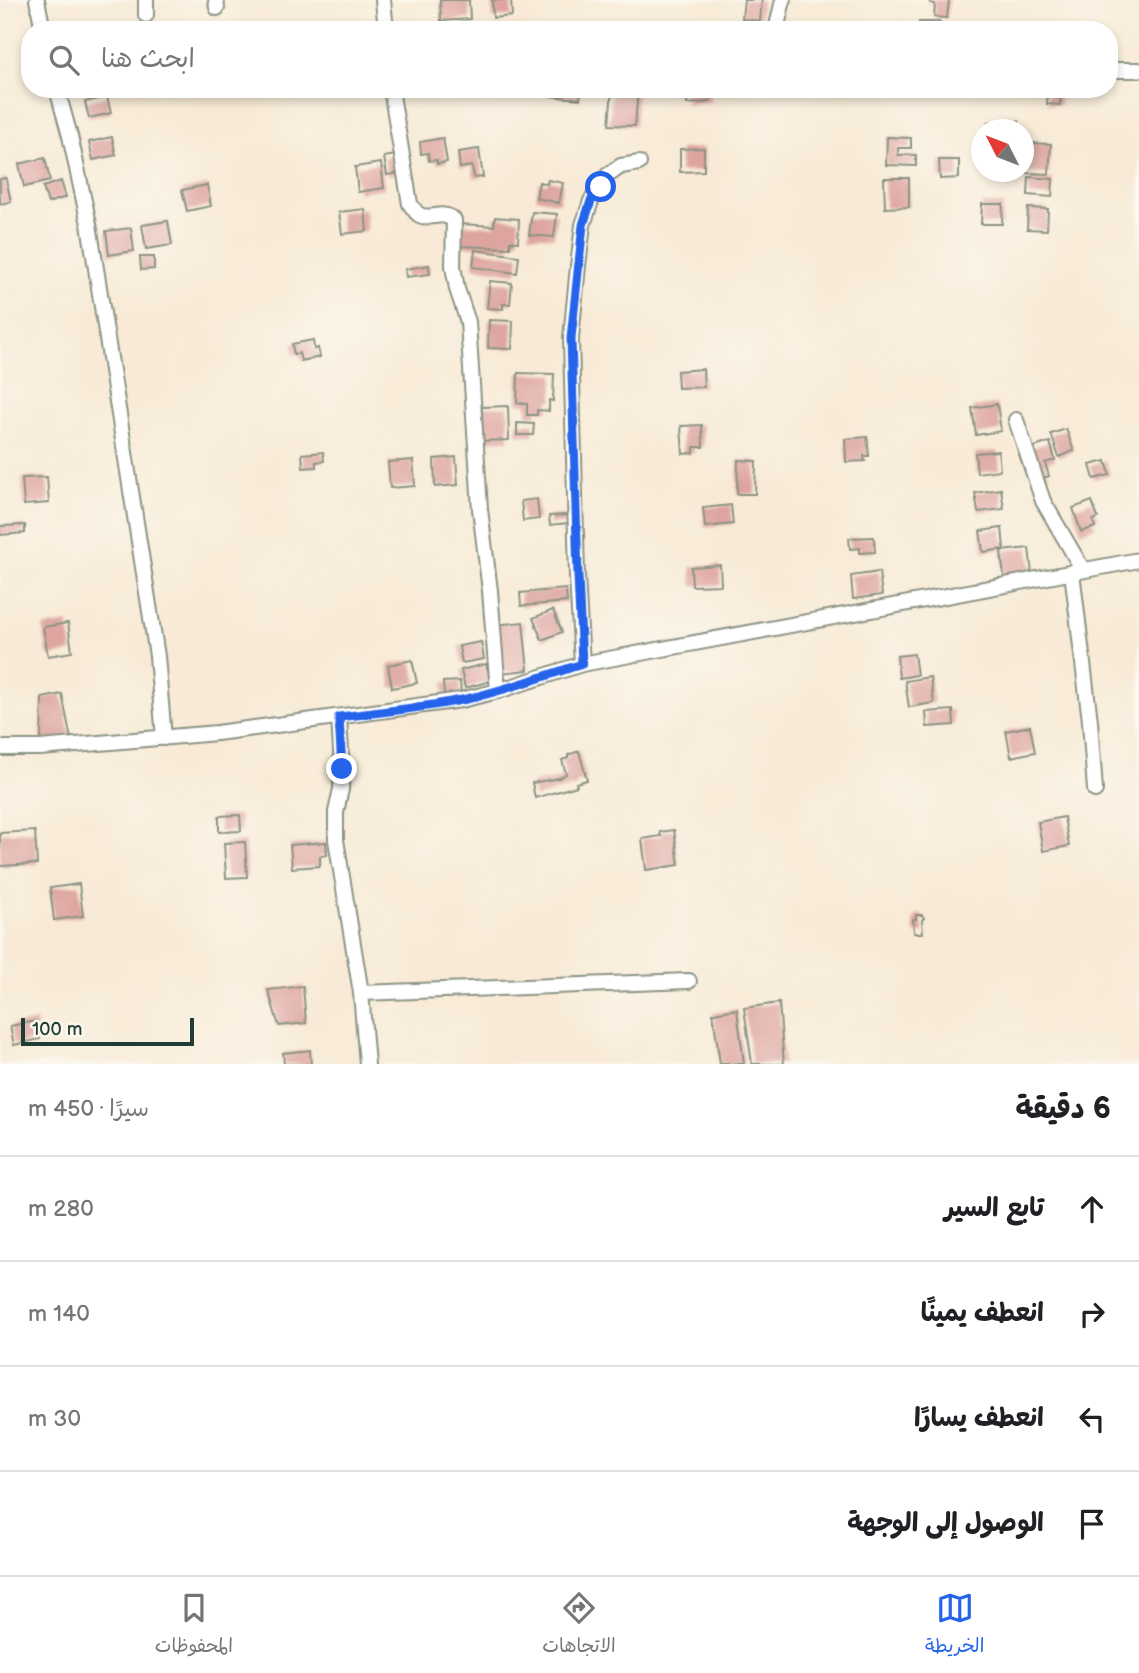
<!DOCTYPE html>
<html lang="ar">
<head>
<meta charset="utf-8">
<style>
	body { margin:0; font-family:"Balsamiq Sans","Playpen Sans Arabic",sans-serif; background:#f6f6f6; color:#202124; direction:rtl }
	.compass { position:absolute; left:971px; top:119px; width:63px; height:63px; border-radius:50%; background:#fff; box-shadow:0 4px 10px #0003; rotate:312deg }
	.scale { position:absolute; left:21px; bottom:18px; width:173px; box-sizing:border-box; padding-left:7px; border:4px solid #1f3d34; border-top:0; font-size:19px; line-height:24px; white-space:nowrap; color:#1f3d34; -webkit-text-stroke:5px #fbf7ec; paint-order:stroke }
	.stop { position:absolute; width:21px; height:21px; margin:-16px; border:5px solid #2563eb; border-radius:50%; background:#fff }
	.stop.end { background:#2563eb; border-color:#fff; box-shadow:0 2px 7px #0008 }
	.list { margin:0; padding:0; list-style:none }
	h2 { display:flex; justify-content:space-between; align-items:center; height:91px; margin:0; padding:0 28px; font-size:30px }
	h2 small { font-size:23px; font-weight:400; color:#757577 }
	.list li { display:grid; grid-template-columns:46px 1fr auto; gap:21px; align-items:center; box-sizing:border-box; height:105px; padding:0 28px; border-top:2px solid #e0e0e0 }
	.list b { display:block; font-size:26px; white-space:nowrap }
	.list em { font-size:23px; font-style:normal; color:#757577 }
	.icon { flex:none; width:38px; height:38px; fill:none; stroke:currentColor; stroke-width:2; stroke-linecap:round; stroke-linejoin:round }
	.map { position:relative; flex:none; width:1139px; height:1064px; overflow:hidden; direction:ltr }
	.search { position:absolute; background:#fff; box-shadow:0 4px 10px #0003; left:21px; right:21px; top:21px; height:77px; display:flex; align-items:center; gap:18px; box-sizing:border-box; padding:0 24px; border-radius:28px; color:#757577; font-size:26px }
	.sheet { height:511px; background:#fff }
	nav { display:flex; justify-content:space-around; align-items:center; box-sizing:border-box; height:98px; border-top:2px solid #e0e0e0; background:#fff; font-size:19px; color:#757577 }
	nav a { display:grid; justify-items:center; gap:4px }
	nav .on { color:#2563eb }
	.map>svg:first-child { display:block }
	.building { fill:#dea5a0 }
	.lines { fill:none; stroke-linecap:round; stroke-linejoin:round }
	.street-casing { stroke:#8c9485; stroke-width:18 }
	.street { stroke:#fff; stroke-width:14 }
	.route { stroke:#2563eb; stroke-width:9 }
</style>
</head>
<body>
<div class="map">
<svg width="1139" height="1064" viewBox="0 0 1139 1064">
	<rect width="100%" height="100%" fill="#fbf7ec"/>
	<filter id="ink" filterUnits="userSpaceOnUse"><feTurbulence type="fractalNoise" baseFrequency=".0143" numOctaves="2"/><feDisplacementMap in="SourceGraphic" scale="14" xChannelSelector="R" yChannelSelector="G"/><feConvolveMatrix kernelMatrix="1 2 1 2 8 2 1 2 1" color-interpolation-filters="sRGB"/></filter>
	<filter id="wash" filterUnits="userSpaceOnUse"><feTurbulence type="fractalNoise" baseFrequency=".00686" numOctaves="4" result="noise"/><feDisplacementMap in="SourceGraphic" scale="28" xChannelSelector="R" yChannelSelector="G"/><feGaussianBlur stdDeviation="1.57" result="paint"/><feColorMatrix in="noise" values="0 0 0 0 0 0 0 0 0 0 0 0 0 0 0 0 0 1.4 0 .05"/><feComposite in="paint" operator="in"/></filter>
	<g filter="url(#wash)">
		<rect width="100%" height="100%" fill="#f8ead6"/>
		<g id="blocks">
			<path class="building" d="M440 0H469L470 19 441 21Z
				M492 0H511L512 16 493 18Z
				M744 0H762L760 21 742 19Z
				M930 0H949L947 18 934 17 935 4 930 3Z
				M919 22H940V30H919Z
				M551 89H581L580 99 550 96Z
				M612 89H638L635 126 609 125Z
				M686 89H710V102L687 104Z
				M1048 89H1068V94L1061 93 1060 105 1047 104Z
				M107 97 111 113 89 118 85 102Z
				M1019 121V130H989L988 122Z
				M112 137 116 155 93 160 89 142Z
				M887 137 911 138V148H898V155H916V166L886 165Z
				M443 138 447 162 437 164V160L429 161 428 153 421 154 420 142Z
				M1027 143 1051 144 1049 174 1025 173Z
				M704 148V171L680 172V149Z
				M479 149 483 177 474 178 472 166 460 168 458 152Z
				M396 155 399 173 387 175 384 157Z
				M45 158 50 181 24 187 19 164Z
				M939 160H959V178L940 179Z
				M381 163 384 188 358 192 355 167Z
				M1029 177 1053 179 1052 197 1028 195Z
				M6 178 11 202 0 204V179Z
				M884 178H909V207L885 208Z
				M548 180 563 183 559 203 536 198 539 182 547 184Z
				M61 181 66 197 48 203 43 187Z
				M207 185 211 206 187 211 182 190Z
				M982 204H1003L1002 224H981Z
				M1028 208 1048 209 1047 230 1027 229Z
				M365 209 367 231 342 234 339 212Z
				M532 212 557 214 554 237 529 235Z
				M495 217 519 219 518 242 510 241V248L460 246 461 224 494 226Z
				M168 221 172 245 146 249 142 225Z
				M131 228 134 251 109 255 106 231Z
				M475 250 519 256 517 273 473 267Z
				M140 257H154V269L141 270Z
				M429 265 430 274 406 277 405 269Z
				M490 281 512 283 510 304H503V309L487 308Z
				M489 320 513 321 512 349 488 348Z
				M313 340 314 349 318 348 320 357 301 361 299 353 294 355 292 344Z
				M703 369 704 387 678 388 677 371Z
				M518 373 554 374 553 401 549 400V411L537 410V415H527V404L517 403Z
				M997 404 1001 431 976 435 972 408Z
				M508 406 509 440 482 441V407Z
				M517 423 534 424 533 435H517Z
				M702 425 703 447H694V453L683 454 681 426Z
				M1066 429 1074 451 1059 457 1051 434Z
				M867 437 869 456H864L865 461 846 462 845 439Z
				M1050 442 1055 460 1045 463 1049 476 1039 479 1031 448Z
				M998 451 1000 470 977 473 975 453Z
				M323 452 324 461 316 462V467L303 468 302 454Z
				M456 457 458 485 435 487 434 459Z
				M413 460 415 486 390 488 388 462Z
				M738 460 756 461 755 494H737Z
				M1106 461 1110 475 1094 479 1090 465Z
				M47 477 49 503 24 505 22 478Z
				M1001 489 1004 509 978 512 975 493Z
				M537 499 539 519 523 521 521 501Z
				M1092 501 1098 518 1093 520 1095 527 1081 532 1073 508Z
				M731 505 733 524 705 527 703 508Z
				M568 515V523L550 525 549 516Z
				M25 525V533L0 535V526Z
				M1002 528 1004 549 983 552 980 531Z
				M874 537 875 552 860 553V548L850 549 849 538Z
				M1029 548 1032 574 1004 577 1001 551Z
				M720 565 721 585 692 586 691 567Z
				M879 572 882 595 853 599 851 576Z
				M566 589 567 602 521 606 520 593Z
				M553 610 562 632 542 640 533 618Z
				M523 622 528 670 501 673 496 625Z
				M68 623 72 652 48 656 43 627Z
				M481 642 484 659 462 663 459 646Z
				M914 654 917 675 899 678 897 656Z
				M412 660 417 683 392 688 388 665Z
				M486 664 491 681 465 688 461 670Z
				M930 677 934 703 909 707 905 681Z
				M460 681 461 693 444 695 443 682Z
				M62 694 71 739 41 742 42 698Z
				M953 710 954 725 927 727 926 712Z
				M1030 726 1035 752 1011 757 1006 731Z
				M579 751 587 780 576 783 577 786 535 798 532 783 559 778 566 774 562 760 568 758V755Z
				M240 815 241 831 219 832V816Z
				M1064 817 1069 846 1043 851 1038 822Z
				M674 830 679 865 646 870 642 839 661 836 660 832Z
				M35 831 37 864 0 866V833Z
				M245 842 247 877 226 878 224 843Z
				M326 842 327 855 320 856V866L292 868 290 845Z
				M79 884 83 916 54 920 50 888Z
				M916 915H922L924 918 922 920 923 933H914L913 919H916Z
				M303 986 306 1023 279 1026 268 990Z
				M779 1003 784 1064H752L744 1008Z
				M737 1009 744 1064H720L713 1013Z
				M36 1021 40 1039 14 1045 10 1026Z
				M310 1050 311 1064H284L283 1053Z"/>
		</g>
	</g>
	<g filter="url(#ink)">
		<use href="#blocks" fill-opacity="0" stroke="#8c9485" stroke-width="2"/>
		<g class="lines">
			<defs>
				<path id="street" d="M37 0 43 30
					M146 0V15
					M216 0 217 8
					M383 0 386 30
					M776 30 783 0
					M1109 70H1139
					M57 89 70 136 89 224 157 656 164 738
					M391 89 410 204C411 205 417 214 418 214 429 222 441 209 454 220L453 266 457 289 468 322 480 509 490 591 498 691
					M1016 420 1043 501 1083 570
					M1072 572 1090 721 1095 790
					M582 664 577 576 571 338 578 266 583 225 591 201 608 175 621 166 639 163
					M339 717 342 769 341 789 336 812V840L361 993 367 1064
					M0 748H40L217 733 461 700 498 691 582 664 1139 560
					M361 993 689 981"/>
			</defs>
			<use href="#street" class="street-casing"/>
			<use href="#street" class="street"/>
		</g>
	</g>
	<g class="lines" filter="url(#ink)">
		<path class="route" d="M342 769 339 717C380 712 422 708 462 700 503 691 542 677 582 664L578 576 571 338 583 225 591 201 601 187"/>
	</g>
</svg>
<svg class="compass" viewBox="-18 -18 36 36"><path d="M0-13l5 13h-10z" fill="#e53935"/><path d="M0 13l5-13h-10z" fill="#757577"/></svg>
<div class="scale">100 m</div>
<div class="stop" style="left:601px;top:187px"></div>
<div class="stop end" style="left:342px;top:769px"></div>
<div class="search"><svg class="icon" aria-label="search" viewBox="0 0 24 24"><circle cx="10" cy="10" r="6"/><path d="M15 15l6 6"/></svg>ابحث هنا</div>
</div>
<section class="sheet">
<h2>6 دقيقة<small>سيرًا · 450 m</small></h2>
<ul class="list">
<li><svg class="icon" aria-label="ahead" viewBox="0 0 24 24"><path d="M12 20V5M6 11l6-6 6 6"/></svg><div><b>تابع السير</b></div><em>280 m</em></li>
<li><svg class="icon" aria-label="right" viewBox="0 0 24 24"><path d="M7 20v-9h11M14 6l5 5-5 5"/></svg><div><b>انعطف يمينًا</b></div><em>140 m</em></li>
<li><svg class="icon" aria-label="left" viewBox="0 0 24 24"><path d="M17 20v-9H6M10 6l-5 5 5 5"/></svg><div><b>انعطف يسارًا</b></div><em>30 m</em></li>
<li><svg class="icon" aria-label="arrive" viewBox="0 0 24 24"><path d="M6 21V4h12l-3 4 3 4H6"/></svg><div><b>الوصول إلى الوجهة</b></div></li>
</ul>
</section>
<nav>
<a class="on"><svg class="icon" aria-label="map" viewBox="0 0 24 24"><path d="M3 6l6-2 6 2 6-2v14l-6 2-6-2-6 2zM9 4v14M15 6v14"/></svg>الخريطة</a>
<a><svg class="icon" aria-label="directions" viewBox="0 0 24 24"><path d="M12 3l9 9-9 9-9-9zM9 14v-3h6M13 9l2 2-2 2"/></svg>الاتجاهات</a>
<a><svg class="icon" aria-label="saved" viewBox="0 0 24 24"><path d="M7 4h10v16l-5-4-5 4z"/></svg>المحفوظات</a>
</nav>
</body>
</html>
